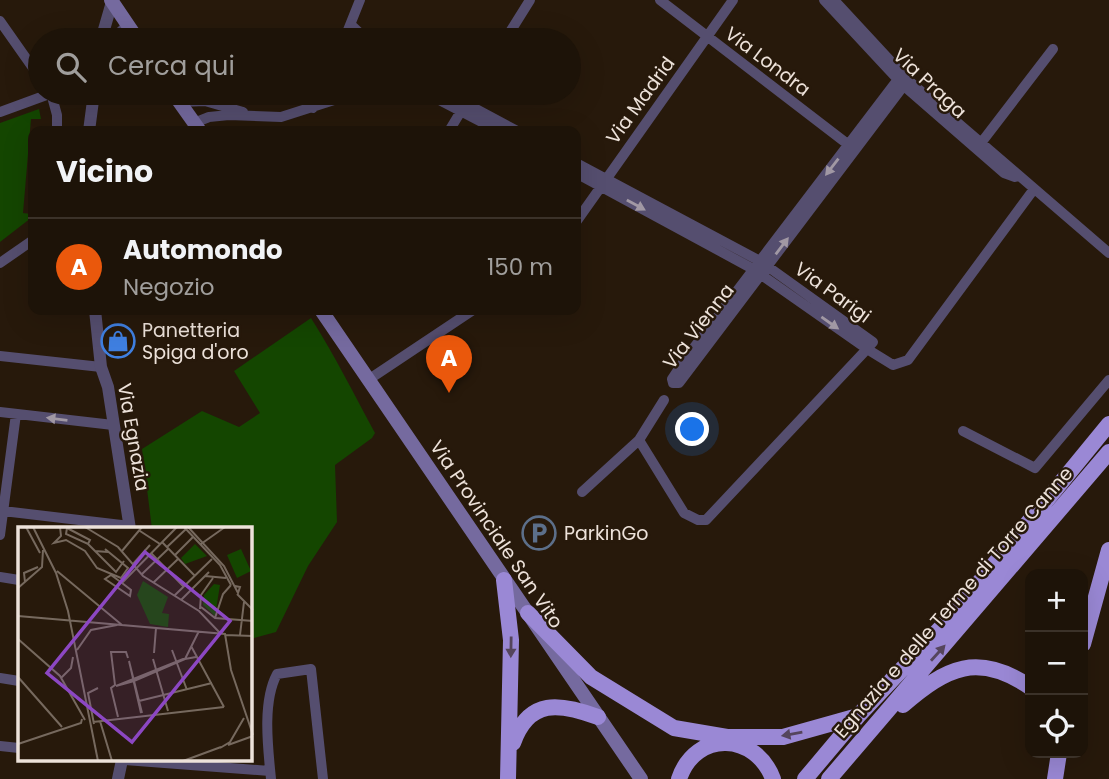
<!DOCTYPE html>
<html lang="it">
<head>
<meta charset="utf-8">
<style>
	body { margin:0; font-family:Poppins,sans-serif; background:#2a2016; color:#f1f3f6 }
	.controls { position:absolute; right:21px; bottom:21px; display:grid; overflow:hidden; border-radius:14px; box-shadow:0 7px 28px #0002 }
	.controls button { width:63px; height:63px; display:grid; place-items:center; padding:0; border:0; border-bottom:2px solid #3b3229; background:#1d1308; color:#f1f3f6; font:35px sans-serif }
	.you { position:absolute; left:693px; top:430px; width:24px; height:24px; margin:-18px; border:5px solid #fff; border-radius:50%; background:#1a73e8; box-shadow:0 0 0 10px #1a73e833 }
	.badge { display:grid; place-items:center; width:46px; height:46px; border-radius:50%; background:#ea580c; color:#fff; font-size:23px; font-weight:700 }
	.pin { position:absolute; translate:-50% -58px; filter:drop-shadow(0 2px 4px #0008) }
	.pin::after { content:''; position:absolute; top:37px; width:24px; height:21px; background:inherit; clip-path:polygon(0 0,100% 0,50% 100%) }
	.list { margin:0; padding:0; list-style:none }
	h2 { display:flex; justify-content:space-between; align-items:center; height:91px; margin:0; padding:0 28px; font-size:30px }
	h2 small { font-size:23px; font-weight:400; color:#a09e9c }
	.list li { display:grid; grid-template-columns:46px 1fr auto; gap:21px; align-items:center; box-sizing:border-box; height:98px; padding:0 28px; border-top:2px solid #3b3229 }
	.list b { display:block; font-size:26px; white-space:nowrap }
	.list p { margin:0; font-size:23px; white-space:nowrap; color:#a09e9c }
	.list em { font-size:23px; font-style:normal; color:#a09e9c }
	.icon { flex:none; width:38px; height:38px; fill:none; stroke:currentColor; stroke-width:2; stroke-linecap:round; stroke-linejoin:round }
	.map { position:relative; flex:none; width:1109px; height:779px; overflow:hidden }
	.search { position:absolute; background:#1d1308; box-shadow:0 7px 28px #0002; left:28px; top:28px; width:553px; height:77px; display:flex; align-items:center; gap:18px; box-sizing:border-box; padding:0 24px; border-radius:38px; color:#a09e9c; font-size:26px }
	.panel { position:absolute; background:#1d1308; box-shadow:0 7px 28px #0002; left:28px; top:126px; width:553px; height:189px; border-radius:14px }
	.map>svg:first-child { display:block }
	.green { fill:#144600 }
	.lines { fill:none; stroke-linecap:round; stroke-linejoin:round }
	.minor { stroke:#554e6f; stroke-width:10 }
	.tertiary { stroke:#554e6f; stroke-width:12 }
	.secondary { stroke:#756a9f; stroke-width:14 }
	.trunk { stroke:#9a88d5; stroke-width:16 }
	.oneway { fill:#a198a4 }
	.oneway2 { fill:#55455c }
	.labels { text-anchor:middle; stroke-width:5; stroke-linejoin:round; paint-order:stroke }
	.street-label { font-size:19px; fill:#ede2da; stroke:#27190b }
	.poi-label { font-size:19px; fill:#ede2da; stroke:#27190b; text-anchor:start }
	.inset-road { fill:none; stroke:#76695e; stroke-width:2 }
	.view { fill:#8c47c3; fill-opacity:0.15; stroke:#8c47c3; stroke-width:3.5 }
	.inset-edge { fill:none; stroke:#ede2da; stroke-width:3.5 }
</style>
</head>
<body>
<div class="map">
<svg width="1109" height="779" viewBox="0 0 1109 779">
	<rect width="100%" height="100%" fill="#27190b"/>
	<path class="green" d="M39 109 41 119H31L23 213 31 214V218L0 242V123Z
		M311 318C335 356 354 394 375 433L372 438 335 465 337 522 308 566 276 632 250 639V529H152L142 449 202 411 239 427 260 413 234 371Z"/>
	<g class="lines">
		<path class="minor" d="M660 0 854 149
			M824 0 904 86 1004 173 1015 177
			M834 0 908 80 1109 253
			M0 21 40 78
			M351 25 367 40
			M344 40 360 0
			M505 40 530 0
			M902 74 686 358 672 379 673 383H679L908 80
			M51 93 57 115V131
			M426 93 499 131
			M446 93 517 131
			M180 102 205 101 243 112
			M313 108 320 93
			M0 112 52 93
			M194 123 209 117 229 115 281 117 356 93
			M449 131 472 93
			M981 143 1053 49
			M576 163 760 261 873 342 867 349 753 269 576 173
			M576 222 733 0
			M0 263 33 240
			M0 356 101 367
			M368 380 473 310
			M664 400 639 440 684 513 698 520H706L867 349 893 365 908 360 1034 189
			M0 412 113 425
			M963 431 1035 468 1109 380
			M582 492 639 440
			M3 511 130 526
			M0 535 16 414
			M0 577 19 580
			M0 678 19 681
			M0 746 19 748
			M125 760 270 771
			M271 779C268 748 262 702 277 674L311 669 323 779"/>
		<path class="tertiary" d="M101 40 112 2
			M113 40 128 26
			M89 131 94 93
			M95 310 101 367 108 387 130 529
			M118 779 122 760"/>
		<path class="secondary" d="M111 0 138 40
			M173 93 200 131
			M321 310 641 779"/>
		<path class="trunk" d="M504 580 511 640 508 779
			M528 613 591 677 674 728 727 737H783L858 716
			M1083 644 1109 550
			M903 705C947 667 978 652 1030 687
			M513 743C529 698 560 703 598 717
			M679 779C696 729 756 733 773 779
			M805 779 858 716 950 618 1109 424
			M829 779 1109 452
			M1055 779 1059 753"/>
	</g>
	<defs><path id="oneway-solid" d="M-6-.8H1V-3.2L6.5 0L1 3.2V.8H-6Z" transform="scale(1.75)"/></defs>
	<g class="oneway">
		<use href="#oneway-solid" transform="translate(832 167) rotate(128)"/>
		<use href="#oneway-solid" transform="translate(636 205) rotate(29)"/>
		<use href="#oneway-solid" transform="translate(782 246) rotate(-53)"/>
		<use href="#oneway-solid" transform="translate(830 323) rotate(35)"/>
		<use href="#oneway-solid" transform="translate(57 419) rotate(-173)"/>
	</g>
	<g class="oneway2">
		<use href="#oneway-solid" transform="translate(511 647) rotate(91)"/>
		<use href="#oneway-solid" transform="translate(938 653) rotate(-48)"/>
		<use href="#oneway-solid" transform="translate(792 734) rotate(170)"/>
	</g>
	<defs>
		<symbol id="shop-ring" viewBox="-11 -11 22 22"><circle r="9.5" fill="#27190b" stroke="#3f7fe0" stroke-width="1.5"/><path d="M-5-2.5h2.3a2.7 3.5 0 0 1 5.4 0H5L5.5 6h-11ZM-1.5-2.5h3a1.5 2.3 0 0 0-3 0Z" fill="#3f7fe0"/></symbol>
		<symbol id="parking-ring" viewBox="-11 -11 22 22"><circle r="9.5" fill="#27190b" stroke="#5c6f8a" stroke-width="1.5"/><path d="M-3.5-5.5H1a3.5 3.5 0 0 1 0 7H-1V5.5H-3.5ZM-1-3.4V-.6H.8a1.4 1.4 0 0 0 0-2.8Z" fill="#5c6f8a"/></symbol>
	</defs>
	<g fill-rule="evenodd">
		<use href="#shop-ring" x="99" y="322" width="38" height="38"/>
		<use href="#parking-ring" x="520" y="514" width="38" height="38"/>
	</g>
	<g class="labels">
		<g class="street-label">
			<text transform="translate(768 61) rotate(37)" y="7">Via Londra</text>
			<text transform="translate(930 83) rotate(43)" y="7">Via Praga</text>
			<text transform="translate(640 100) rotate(-54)" y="7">Via Madrid</text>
			<text transform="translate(833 292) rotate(36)" y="7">Via Parigi</text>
			<text transform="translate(698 326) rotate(-52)" y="7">Via Vienna</text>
			<text transform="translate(134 437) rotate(80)" y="7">Via Egnazia</text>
			<text transform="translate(497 534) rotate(56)" y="7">Via Provinciale San Vito</text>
			<text transform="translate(953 602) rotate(-49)" y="7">Egnazia e delle Terme di Torre Canne</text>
		</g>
		<g class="poi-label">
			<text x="142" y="337">Panetteria<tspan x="142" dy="22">Spiga d'oro</tspan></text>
			<text x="564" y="540">ParkinGo</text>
		</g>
	</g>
	<g transform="translate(18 527)">
		<rect width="234" height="234" fill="#27190b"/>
		<path d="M177 17 189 29 167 37 163 31ZM223 22 233 44 219 51 209 28ZM125 54 150 70 144 86 151 87 150 100 132 97 119 68ZM196 57 202 58 197 89 185 78 186 68Z" fill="#144600"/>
		<path class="inset-road" d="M8 0 22 26M15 0 38 46 50 84 80 234M42 0 43 9 36 16 48 13 67 24 79 41 103 51 110 41 87 22M67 0 100 20 125 49 181 84 202 106M166 0 202 38 213 58M170 0 206 39 220 66 222 60 217 59M49 1 72 13 70 17 48 7ZM122 4 142 17M144 15 177 49M70 17 77 24 90 25M183 17 207 0M149 20 168 2M77 24 98 45 106 34M104 24 124 0M133 26 165 59M157 28 175 10M115 37 132 18M39 44 104 98M124 47 150 22M187 49 208 51M7 55 6 46 20 40M104 56 113 63 112 69 87 52 93 48 104 56 159 0M135 56 160 32M0 61 24 40 25 23M219 67 235 83M156 69 194 32M163 73 191 45M183 80 197 91 235 94M182 82 183 68 195 51M0 89 207 107 213 143 235 208M197 91 205 67 213 58M207 108 235 109M222 108 226 75M0 112 42 149 67 193M173 119 206 180M59 123 73 103 99 98M154 123 169 163M136 126 138 101M135 132 150 184M167 132 116 154 98 159 165 132H167L178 130M167 132 181 104M0 150 44 200M43 151 53 141 55 130M121 174 194 156M123 186 111 134 124 186M100 190 93 161 97 158 93 125H108L110 131M82 194 94 234M75 195 206 180M76 197 70 166 80 161M0 217 63 196 64 192M210 218 235 209M202 221 212 215 226 191M165 234 203 220"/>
		<path class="view" d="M127 25 212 94 114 215 29 146Z"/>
		<rect width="234" height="234" class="inset-edge"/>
	</g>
</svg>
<div class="controls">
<button>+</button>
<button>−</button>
<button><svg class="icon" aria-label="locate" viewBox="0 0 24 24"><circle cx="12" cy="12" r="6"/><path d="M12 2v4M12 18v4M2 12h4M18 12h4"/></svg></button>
</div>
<div class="you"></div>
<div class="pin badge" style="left:449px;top:393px">A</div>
<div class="search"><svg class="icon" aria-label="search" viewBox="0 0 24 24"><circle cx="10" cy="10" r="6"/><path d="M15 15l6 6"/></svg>Cerca qui</div>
<section class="panel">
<h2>Vicino<small></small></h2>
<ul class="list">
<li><span class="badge">A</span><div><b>Automondo</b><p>Negozio</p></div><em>150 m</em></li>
</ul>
</section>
</div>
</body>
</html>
